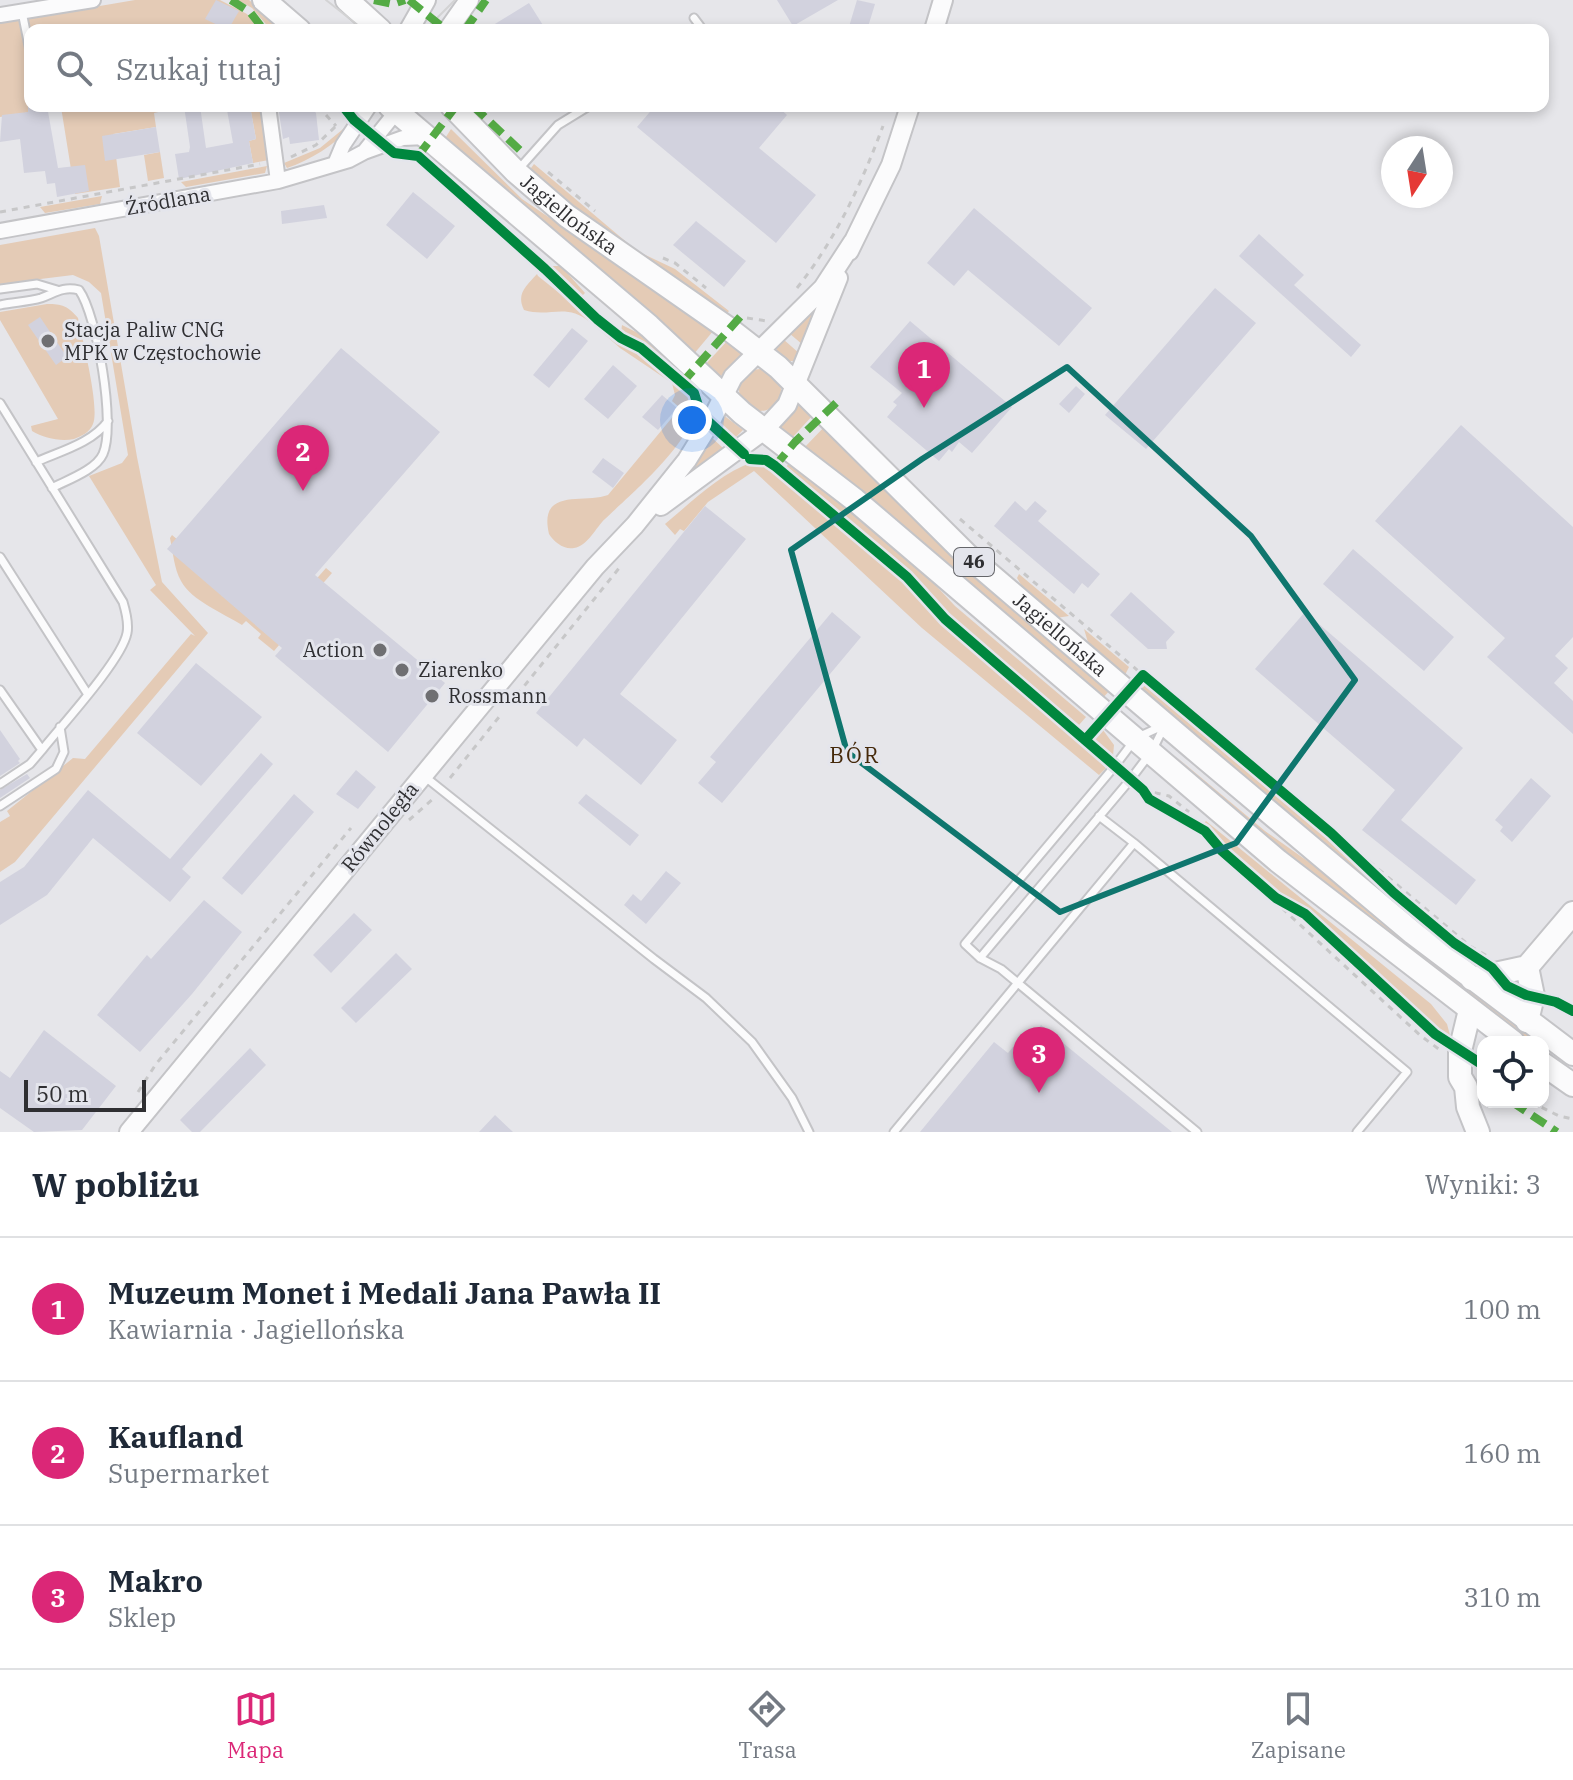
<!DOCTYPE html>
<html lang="pl">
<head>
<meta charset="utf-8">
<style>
	body { margin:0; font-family:"IBM Plex Serif",serif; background:#f6f6f7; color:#1f2937 }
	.controls { position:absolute; right:24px; bottom:24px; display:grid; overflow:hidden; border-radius:16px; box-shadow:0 4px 12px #0003 }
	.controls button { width:72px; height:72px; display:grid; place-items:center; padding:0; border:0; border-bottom:2px solid #e0e1e3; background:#fff; color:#1f2937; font:40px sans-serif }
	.compass { position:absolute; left:1381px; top:136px; width:72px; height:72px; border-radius:50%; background:#fff; box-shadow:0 4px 12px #0003; rotate:192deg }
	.scale { position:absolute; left:24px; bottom:20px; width:122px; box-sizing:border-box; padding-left:8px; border:4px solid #2f2f32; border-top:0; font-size:22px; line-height:28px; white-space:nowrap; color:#2f2f32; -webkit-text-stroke:6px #e4e5ec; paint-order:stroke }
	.you { position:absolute; left:692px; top:420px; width:28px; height:28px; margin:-20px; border:6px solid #fff; border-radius:50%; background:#1a73e8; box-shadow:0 0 0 12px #1a73e833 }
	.badge { display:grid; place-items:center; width:52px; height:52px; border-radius:50%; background:#db2777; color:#fff; font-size:26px; font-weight:700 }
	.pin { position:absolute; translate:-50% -66px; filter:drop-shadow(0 2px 4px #0008) }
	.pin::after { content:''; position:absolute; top:42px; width:28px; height:24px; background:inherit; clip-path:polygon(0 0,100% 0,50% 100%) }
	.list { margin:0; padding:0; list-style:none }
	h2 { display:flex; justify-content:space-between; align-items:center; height:104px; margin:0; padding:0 32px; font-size:34px }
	h2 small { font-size:26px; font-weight:400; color:#747a83 }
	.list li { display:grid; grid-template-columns:52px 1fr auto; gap:24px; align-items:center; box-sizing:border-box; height:144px; padding:0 32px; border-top:2px solid #e0e1e3 }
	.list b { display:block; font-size:30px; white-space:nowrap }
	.list p { margin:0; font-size:26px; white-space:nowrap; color:#747a83 }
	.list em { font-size:26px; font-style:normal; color:#747a83 }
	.icon { flex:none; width:44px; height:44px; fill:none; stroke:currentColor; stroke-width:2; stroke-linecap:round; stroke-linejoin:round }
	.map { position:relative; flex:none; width:1573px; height:1132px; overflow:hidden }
	.search { position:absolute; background:#fff; box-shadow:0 4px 12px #0003; left:24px; right:24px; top:24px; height:88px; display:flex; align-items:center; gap:20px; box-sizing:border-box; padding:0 28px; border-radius:16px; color:#747a83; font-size:30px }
	.sheet { height:536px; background:#fff }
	nav { display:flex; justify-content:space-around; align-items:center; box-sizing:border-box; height:112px; border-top:2px solid #e0e1e3; background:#fff; font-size:22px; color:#747a83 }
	nav a { display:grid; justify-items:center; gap:4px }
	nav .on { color:#db2777 }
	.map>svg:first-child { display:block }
	.green { fill:#e4cbb6 }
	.building { fill:#d2d2de }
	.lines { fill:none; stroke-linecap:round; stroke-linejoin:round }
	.service-casing { stroke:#c4c4c7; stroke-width:11 }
	.minor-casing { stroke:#c4c4c7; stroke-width:18 }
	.tertiary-casing { stroke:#c4c4c7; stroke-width:22 }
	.primary-casing { stroke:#c4c4c7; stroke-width:26 }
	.path { stroke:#c7c7c8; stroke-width:3; stroke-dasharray:6 6; stroke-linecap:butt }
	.service { stroke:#fbfbfc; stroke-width:7 }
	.minor { stroke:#fbfbfc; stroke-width:14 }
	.tertiary { stroke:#fbfbfc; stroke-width:18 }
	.primary { stroke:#fbfbfc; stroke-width:22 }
	.tram { stroke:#d3d3d4; stroke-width:2 }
	.quiet { stroke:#54ab45; stroke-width:8; stroke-dasharray:16 8; stroke-linecap:butt }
	.cycleway-casing { stroke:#e4e5ec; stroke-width:15 }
	.cycleway { stroke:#00873e; stroke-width:10 }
	.marked { fill:none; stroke:#0f766e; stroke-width:6; stroke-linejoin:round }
	.poi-dot { fill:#6f6f72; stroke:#e4e5ec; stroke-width:3 }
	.labels { text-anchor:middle; stroke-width:6; stroke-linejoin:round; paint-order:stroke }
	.shield { fill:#e4e5ec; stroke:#65666a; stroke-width:2 }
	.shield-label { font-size:18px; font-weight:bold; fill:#2f2f32 }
	.street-label { font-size:20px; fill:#2f2f32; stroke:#e4e5ec }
	.poi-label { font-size:20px; fill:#2f2f32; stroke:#e4e5ec; text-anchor:start }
	.neighbourhood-label { font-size:22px; letter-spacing:2px; fill:#45290a; stroke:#e4e5ec }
</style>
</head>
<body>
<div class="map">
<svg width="1573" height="1132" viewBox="0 0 1573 1132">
	<rect width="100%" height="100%" fill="#e6e6ea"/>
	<path class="green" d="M135 0H220L247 14 259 30H30V106H184L154 113 156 127 113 134 120 187 75 194 61 107 0 117V23Z
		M238 0H249L286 30H271L252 8Z
		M250 106H261L269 160 253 163 249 141 256 139Z
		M348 125 351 128C333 145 311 160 287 168L284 163 320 148Z
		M451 129 522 199 714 330 693 355 444 140Z
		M160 152 164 178 148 181 144 155Z
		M534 164 637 251 675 269 729 311 725 316 598 229 534 177 531 168Z
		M267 166 265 173 186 187 181 182Z
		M102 196 100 204 45 213 40 207Z
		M95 228 99 236 137 457 162 582 208 633 15 862 0 872V822L10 816 7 811 73 758 85 759 191 634 195 636 150 590 156 585 89 476 122 463 128 455 101 293 89 282 73 275 0 284V245Z
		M551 266H561L585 293 583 295H579Z
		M537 274 538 276 593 320 590 322C566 302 550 318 524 310 516 294 526 286 537 274Z
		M47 304C62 304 68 306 78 318 82 338 100 407 93 424 90 432 82 436 74 439 60 442 44 438 32 431L31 426 58 419 0 320V312Z
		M814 308 818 309 803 345 789 333Z
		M597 323C603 329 609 335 615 340 622 345 630 347 637 351 650 359 693 392 694 405 698 438 627 498 605 519 596 527 588 546 574 548 564 550 554 542 549 534 538 487 584 504 608 495L680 408 672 401 675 395 672 383 620 348 595 326Z
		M622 325 650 339 681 367 678 371 642 344 621 332Z
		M783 339 800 354 794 361H788L777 352 776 345Z
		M728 340 746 352 719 378 704 366Z
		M739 390a21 21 0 1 1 42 0a21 21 0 1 1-42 0Z
		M799 402 814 414 791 439 779 430 781 424Z
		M722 414 743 430 735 438 716 421Z
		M826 425 1110 690 1102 699 803 449Z
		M709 435 723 448 688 475 685 472Z
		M792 460 927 576 955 606 1086 717 1079 725 951 617 909 572 785 468Z
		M753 462 766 464 780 475 902 579 940 620 1061 723 1106 768 1099 775 922 628 754 471 708 502 684 531 680 529 675 535 665 524C693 501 719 474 753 462Z
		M172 535 277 624 326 568 332 573 318 589 323 593 274 651 258 638 261 634 246 621 242 625C223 613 192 601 181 581 174 569 173 552 170 538Z
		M1019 574 1069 616 1056 618 1026 593 1017 578Z
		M1084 629 1129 667 1125 675 1121 676 1090 649Z
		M1145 685 1326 834 1413 911 1471 960 1486 968 1468 964 1139 692Z
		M1103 730 1114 745 1113 756 1094 741Z
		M1174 755 1265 831 1330 877 1542 1042H1526L1409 954 1291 859Z
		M1206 821 1431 1004 1447 1024 1451 1039 1435 1029 1307 912C1267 889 1233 858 1204 823Z"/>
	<path class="building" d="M216 0 239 11 228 30 205 19Z
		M777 0H838L793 26Z
		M857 0 875 4 867 30H848Z
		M529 3 546 30H485Z
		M28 106H47L58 168 85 165 89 191 57 197 55 183 47 184 45 171 24 173 20 139 0 142 2 115 28 112Z
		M184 106H200L206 148 233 143 227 110 250 106 256 139 249 141 253 163 179 179 175 154 189 152 190 147Z
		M278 106H310L316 113 319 140 290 144 289 137 283 139Z
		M655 106H777L787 115 759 148 816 195 776 243 637 127Z
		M156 127 160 152 105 161 102 136Z
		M413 192 455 226 427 259 386 225Z
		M324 205 327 218 282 224 281 211Z
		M974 208 1092 308 1059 346 968 270 954 286 927 263Z
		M696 221 746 261 724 287 673 245Z
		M1259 234 1304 275 1294 285 1361 345 1351 357 1239 256Z
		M1215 288 1256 323 1146 449 1105 415Z
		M40 317 67 357 56 365 28 325Z
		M910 321 1012 407 972 453 959 442 952 452 949 449 939 461 887 417 897 405 893 402 902 393 870 367Z
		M572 328 588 341 549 388 533 375Z
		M341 348 440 432 315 575 445 683 388 752 275 656 282 648 167 549Z
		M613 365 637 386 608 419 584 399Z
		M1076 386 1085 394 1069 413 1059 404Z
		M662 395 677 408 658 430 642 417Z
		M1461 425 1573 527V637L1555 656 1568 668 1554 683 1573 701V734L1487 657 1505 638 1375 521Z
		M603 458 624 473 613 488 592 472Z
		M1015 501 1026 511 1035 501 1047 511 1038 521 1100 574 1088 588 1082 583 1074 594 994 526Z
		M705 506 746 539 620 694 677 740 641 785 584 738 577 747 536 713Z
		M1353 549 1454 637 1424 671 1323 584Z
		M1131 592 1175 632 1166 642 1167 649H1148L1110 615Z
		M832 612 861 637 722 803 698 783 716 762 710 757Z
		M1305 612 1463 748 1401 820 1476 880 1456 905 1362 830 1395 790 1255 669Z
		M196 663 262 717 201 786 137 733Z
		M0 730 20 759 18 761 20 763 0 776Z
		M261 753 273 764 182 869 191 877 170 902 93 838 47 895 0 925V882L24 867 88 790 170 859Z
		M356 770 376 787 358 809 336 794Z
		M27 774 30 778 0 798V790Z
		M1531 778 1551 796 1512 842 1500 831 1503 827 1495 820Z
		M294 794 314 812 242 895 222 878Z
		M586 794 639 835 630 846 578 803Z
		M666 871 681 883 646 924 624 905 633 894 641 901Z
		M204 900 242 932 192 994 140 1052 97 1015 147 955 151 959Z
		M354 913 372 930 331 973 313 955Z
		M396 953 412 969 356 1023 341 1008Z
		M1041 1025 1172 1132H920L994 1042 1008 1053 1023 1035 1029 1040Z
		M44 1030 116 1086 82 1130 34 1132 0 1108V1071L10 1078Z
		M250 1048 266 1065 200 1132H192L180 1120Z
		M495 1115 513 1132H479Z"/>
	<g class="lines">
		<defs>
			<path id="service" d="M22 12 30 51
				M694 18 703 30
				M517 171 558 125 589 106
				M0 289 37 284 57 290
				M0 305C13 302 28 302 41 298 55 293 63 286 79 290 97 315 116 425 103 454 96 470 67 480 52 488
				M0 403 123 602C126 612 129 623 127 633 122 660 61 726 42 750
				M36 462C61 451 92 443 108 421
				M0 557 87 693
				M0 690 42 750 30 764 0 784
				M1160 727 1136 738 1114 767 965 944 980 958 1001 969 1197 1132
				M424 776 654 959 706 998 752 1042 792 1098 809 1132
				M0 806 56 769 64 752 60 727
				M1099 816 1134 843
				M980 958 1130 780 1152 751 1163 729
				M894 1132 1134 843 1407 1072 1357 1132"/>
			<path id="minor" d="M0 15 93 0
				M268 106 278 181
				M364 152 403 138 427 137
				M335 164 343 145 369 106
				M0 231 278 181 349 160 364 152 396 112"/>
			<path id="tertiary" d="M409 30 426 0
				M448 30 469 0
				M934 30 943 0
				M849 251 891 165 910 106
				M661 506 764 430 787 405 838 278
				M129 1132 595 567 635 525 687 460 710 423 733 377 823 288 853 242"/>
			<g id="primary">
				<path d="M264 0 299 30"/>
				<path d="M347 0 380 30"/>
				<path d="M390 106 649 326 742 413 855 500 1278 861 1513 1042"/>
				<path id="s1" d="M452 106 516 172 567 216 729 329 778 367 968 556 1193 748 1413 933 1573 1054"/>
				<path d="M1527 967 1533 996 1527 1021"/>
				<path d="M1472 979 1527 967 1573 913"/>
				<path d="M1470 1010 1460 1051V1077L1466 1087 1468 1107 1478 1132"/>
				<path d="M1543 1064 1573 1085"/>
			</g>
		</defs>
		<use href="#service" class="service-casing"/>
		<use href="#minor" class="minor-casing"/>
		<use href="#tertiary" class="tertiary-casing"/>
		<use href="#primary" class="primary-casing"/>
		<path class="path" d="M318 106 336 126
			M291 157 316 145 336 126
			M548 172 595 211
			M0 212 260 164
			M663 258 675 263 706 288
			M797 288C836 239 861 185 883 126
			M747 318 767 321
			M597 319 603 312
			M960 519 1143 675
			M517 695 620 567
			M450 778 499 717
			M1143 790 1169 796 1189 812
			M409 820 433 799
			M1201 822 1205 831
			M1331 833 1339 836 1470 946 1489 957
			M1276 898 1284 910 1421 1036 1440 1050
			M138 1092 156 1064 351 828
			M1531 1102 1559 1116 1573 1119"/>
		<use href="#service" class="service"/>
		<use href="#minor" class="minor"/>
		<use href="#tertiary" class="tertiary"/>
		<use href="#primary" class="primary"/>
		<path class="tram" d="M326 0 364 30
			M425 30 455 0"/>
		<path class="quiet" d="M231 0 250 12 264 30
			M374 0 393 4 405 0
			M409 0 446 30
			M465 30 486 0
			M473 106 522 152
			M418 156 456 106
			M682 383 741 316
			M775 466 795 442 837 402
			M1512 1102 1557 1132"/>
		<defs>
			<path id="cycleway" d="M343 106 354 120 394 153 418 156 545 269 597 319 621 338 641 348 694 393 701 415 744 454
				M750 459 766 460 775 466 907 577 945 619 1143 790 1149 799 1205 831 1222 851 1276 898 1305 914 1435 1034 1483 1065
				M1085 740 1143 675 1331 833 1394 893 1454 943 1492 968 1507 986 1526 995 1556 1002 1573 1011"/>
		</defs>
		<use href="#cycleway" class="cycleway-casing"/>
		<use href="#cycleway" class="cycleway"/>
	</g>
	<path class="marked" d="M1067 367 1251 536 1355 680 1236 843 1060 912 847 752 791 550 922 459Z"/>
	<g class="poi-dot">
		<circle cx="48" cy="341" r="8"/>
		<circle cx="380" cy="650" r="8"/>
		<circle cx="402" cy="670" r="8"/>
		<circle cx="432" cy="696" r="8"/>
	</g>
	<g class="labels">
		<rect class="shield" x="954" y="548" width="40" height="28" rx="6"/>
		<g class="shield-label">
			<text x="974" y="568">46</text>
		</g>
		<g class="street-label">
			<text transform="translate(168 201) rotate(-10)" y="7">Źródlana</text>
			<text dy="7" stroke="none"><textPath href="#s1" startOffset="160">Jagiellońska</textPath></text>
			<text dy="7" stroke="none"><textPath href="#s1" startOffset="808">Jagiellońska</textPath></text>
			<text transform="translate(380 827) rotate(-51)" y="7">Równoległa</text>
		</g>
		<g class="poi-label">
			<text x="64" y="337">Stacja Paliw CNG<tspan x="64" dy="23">MPK w Częstochowie</tspan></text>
			<text x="364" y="657" text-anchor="end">Action</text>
			<text x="418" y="677">Ziarenko</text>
			<text x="448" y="703">Rossmann</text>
		</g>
		<g class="neighbourhood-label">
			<text x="855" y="763">BÓR</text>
		</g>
	</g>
</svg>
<div class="controls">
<button><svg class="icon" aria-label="locate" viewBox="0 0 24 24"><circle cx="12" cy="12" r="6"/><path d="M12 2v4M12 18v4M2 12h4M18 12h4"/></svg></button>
</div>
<svg class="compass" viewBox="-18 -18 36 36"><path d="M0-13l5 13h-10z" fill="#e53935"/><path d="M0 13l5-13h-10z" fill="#747a83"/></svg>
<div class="scale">50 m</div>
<div class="you"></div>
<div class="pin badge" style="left:924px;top:408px">1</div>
<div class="pin badge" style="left:303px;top:491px">2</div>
<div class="pin badge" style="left:1039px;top:1093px">3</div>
<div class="search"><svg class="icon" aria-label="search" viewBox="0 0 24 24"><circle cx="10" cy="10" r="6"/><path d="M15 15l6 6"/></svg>Szukaj tutaj</div>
</div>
<section class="sheet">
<h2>W pobliżu<small>Wyniki: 3</small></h2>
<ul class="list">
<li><span class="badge">1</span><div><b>Muzeum Monet i Medali Jana Pawła II</b><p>Kawiarnia · Jagiellońska</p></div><em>100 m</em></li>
<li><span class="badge">2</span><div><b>Kaufland</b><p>Supermarket</p></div><em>160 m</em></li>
<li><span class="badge">3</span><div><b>Makro</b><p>Sklep</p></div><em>310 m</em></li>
</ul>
</section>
<nav>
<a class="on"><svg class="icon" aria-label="map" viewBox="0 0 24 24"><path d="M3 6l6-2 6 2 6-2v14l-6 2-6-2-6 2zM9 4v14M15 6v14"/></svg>Mapa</a>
<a><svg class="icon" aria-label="directions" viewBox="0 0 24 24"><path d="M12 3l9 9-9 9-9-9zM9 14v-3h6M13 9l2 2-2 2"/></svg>Trasa</a>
<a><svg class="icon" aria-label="saved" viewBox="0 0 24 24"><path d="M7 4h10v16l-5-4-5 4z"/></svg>Zapisane</a>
</nav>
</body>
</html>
